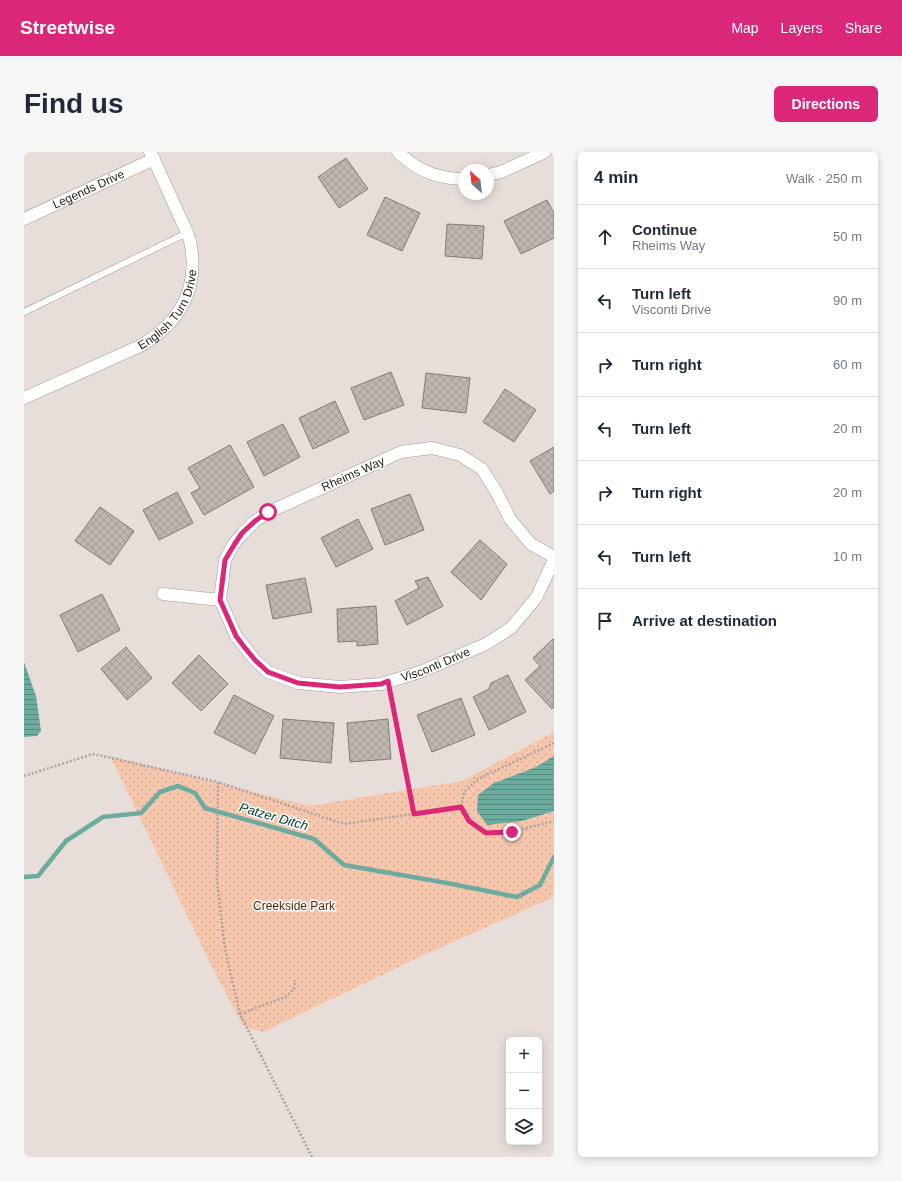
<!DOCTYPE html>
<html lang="en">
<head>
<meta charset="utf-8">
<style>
	body { margin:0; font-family:Helvetica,sans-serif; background:#f6f6f7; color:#1f2937 }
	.controls { position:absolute; right:12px; bottom:12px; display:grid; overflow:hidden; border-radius:6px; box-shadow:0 2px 10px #0003 }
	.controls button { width:36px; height:36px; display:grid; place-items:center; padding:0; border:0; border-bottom:1px solid #e0e1e3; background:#fff; color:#1f2937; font:20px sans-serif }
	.compass { position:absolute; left:434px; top:12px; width:36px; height:36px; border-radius:50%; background:#fff; box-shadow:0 2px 10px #0003; rotate:332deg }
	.stop { position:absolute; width:12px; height:12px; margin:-9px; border:3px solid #db2777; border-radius:50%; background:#fff }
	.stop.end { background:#db2777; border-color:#fff; box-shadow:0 1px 4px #0008 }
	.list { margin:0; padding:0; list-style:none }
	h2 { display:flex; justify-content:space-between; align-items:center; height:52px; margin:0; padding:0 16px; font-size:17px }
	h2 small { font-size:13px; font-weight:400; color:#747a83 }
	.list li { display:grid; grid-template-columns:26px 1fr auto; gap:12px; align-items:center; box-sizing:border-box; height:64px; padding:0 16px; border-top:1px solid #e0e1e3 }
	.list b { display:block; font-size:15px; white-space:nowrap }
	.list p { margin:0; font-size:13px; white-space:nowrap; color:#747a83 }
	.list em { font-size:13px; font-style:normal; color:#747a83 }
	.icon { flex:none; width:22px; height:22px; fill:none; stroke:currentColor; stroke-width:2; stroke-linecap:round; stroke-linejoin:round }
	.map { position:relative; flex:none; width:530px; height:1005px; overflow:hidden; border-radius:6px }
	header { display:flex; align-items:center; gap:24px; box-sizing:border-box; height:56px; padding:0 20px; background:#db2777; color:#fff }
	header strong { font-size:19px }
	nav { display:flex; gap:22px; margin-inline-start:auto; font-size:14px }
	.intro { display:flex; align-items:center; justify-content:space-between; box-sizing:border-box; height:96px; padding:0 24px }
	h1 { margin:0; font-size:28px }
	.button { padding:10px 18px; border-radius:6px; background:#db2777; color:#fff; font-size:14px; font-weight:700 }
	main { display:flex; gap:24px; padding:0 24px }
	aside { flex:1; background:#fff; border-radius:6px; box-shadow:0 2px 10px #0003 }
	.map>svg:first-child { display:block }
	.park { fill:url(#park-dots) }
	.water { fill:url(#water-rules) }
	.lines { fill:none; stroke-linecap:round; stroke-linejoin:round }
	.stream { stroke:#6bac9f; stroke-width:4.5 }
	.building { fill:url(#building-cross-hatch); stroke:#837a75 }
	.lane-casing { stroke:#a29994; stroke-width:7 }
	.street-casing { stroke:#a29994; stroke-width:13 }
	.path { stroke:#aba39f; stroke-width:2.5; stroke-dasharray:2 2; stroke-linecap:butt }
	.lane { stroke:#fff; stroke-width:6 }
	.street { stroke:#fff; stroke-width:12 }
	.route { stroke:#db2777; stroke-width:5 }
	.labels { text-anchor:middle; stroke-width:3; stroke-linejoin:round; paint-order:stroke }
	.street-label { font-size:12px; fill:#201d1b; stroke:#fff }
	.park-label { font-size:12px; fill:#522505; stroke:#fff }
	.water-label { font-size:13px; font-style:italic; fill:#044239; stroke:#fff }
</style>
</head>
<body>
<header>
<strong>Streetwise</strong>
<nav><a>Map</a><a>Layers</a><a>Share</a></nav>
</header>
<div class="intro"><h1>Find us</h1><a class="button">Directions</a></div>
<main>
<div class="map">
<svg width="530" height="1005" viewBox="0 0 530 1005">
	<defs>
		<pattern id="park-dots" width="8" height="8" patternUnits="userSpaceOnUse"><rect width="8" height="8" fill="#f6c7ad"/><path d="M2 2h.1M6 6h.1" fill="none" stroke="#d3aa94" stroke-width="1.8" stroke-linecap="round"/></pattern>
		<pattern id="water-rules" width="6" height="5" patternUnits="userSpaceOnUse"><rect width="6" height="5" fill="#6bac9f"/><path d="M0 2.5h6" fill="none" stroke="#588b81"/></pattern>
		<pattern id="building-cross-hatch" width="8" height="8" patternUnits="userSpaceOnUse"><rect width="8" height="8" fill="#c0b6b1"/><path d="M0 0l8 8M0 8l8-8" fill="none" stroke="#a59c98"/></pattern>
	</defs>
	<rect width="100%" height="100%" fill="#e8ded9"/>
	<path class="park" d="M530 580V745L398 804 239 880 219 874 186 811 86 604 285 654 438 629Z"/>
	<path class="water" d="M0 510 12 544 17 579 13 584 0 585Z
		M530 604V659L498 669 463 673 453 659 454 643 470 631 512 615Z"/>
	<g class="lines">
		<path class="stream" d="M0 725 14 724 42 689 79 665 117 661 136 640 154 634 171 641 181 656 290 687 320 713 423 731 493 745 516 733 530 705"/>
	</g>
	<path class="building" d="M322 6 344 37 315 56 294 25Z
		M361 45 396 61 378 99 343 83Z
		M523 48 530 61V86L497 102 480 69Z
		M423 72 460 74 458 107 421 104Z
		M367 220 380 253 340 268 327 236Z
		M402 221 446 226 442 261 398 256Z
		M481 237 512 258 490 290 459 270Z
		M311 249 325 280 289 297 275 266Z
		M259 272 276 305 240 324 223 290Z
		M206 293 230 335 180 363 167 341 176 336 164 316Z
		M530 295V339L526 342 506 309Z
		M153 340 169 371 135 388 119 358Z
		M386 342 400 378 361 393 347 357Z
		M76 355 110 379 86 413 51 389Z
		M334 367 349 397 312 415 297 386Z
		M456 388 483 412 457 448 427 420Z
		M404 425 419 454 383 473 371 449 395 436 391 429Z
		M281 426 288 460 249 467 242 433Z
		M78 442 96 478 54 500 36 463Z
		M352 454 354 492 333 494V489L314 490 313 457Z
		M529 487 530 488V555L528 557 501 528 516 514 509 506Z
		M102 495 128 526 103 548 77 517Z
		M175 503 204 532 177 559 148 531Z
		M484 523 502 560 465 578 449 545 465 537 467 531Z
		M210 543 250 564 231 602 190 581Z
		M437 546 451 583 408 600 393 563Z
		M259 567 310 571 307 611 256 606Z
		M364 567 367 607 326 610 323 571Z"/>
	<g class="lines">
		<defs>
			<path id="lane" d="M0 160 163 81"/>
			<g id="street">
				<path d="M374 0C392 18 414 27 440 27"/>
				<path d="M464 23 477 20 521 0"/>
				<path id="s1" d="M0 67 130 7"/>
				<path id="s2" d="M0 246 116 194C156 171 176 136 166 89 164 80 158 70 154 61 145 41 136 20 126 0"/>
				<path id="s3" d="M530 405 507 392 486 367 473 341 458 317 436 303 408 296 377 300 245 360 231 369 219 381 209 393 201 408 196 448 212 484 231 508 244 520 274 531 316 535 357 532 396 520 462 492 487 476 512 446 530 408"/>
				<path d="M139 442 196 448"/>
			</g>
		</defs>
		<use href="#lane" class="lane-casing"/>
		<use href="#street" class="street-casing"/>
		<path class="path" d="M366 542 390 662
			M530 591 454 627 440 640 437 655 445 669 462 681 488 680 530 669
			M0 624 69 602 194 630
			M216 862 261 845 270 837 271 828
			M288 1005 216 862 201 797 193 729 194 630 320 672 437 655"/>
		<use href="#lane" class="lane"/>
		<use href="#street" class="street"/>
	</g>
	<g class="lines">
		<path class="route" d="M244 360 231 369 218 381 210 393 201 408 196 448 212 484 221 496 231 508 244 520 274 531 316 535 357 532 364 529 390 662 437 655 445 669 462 681 488 680"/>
	</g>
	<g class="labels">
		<g class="street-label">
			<text dy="4" stroke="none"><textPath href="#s1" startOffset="71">Legends Drive</textPath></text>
			<text dy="4" stroke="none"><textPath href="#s2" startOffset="175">English Turn Drive</textPath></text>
			<text transform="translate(329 322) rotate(-24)" y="4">Rheims Way</text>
			<text dy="4" stroke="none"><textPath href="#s3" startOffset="715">Visconti Drive</textPath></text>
		</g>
		<g class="park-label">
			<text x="270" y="758">Creekside Park</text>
		</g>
		<g class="water-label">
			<text transform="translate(250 664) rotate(16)" y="5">Patzer Ditch</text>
		</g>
	</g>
</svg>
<div class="controls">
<button>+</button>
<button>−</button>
<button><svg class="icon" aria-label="layers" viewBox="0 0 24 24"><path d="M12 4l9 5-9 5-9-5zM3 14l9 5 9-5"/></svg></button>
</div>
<svg class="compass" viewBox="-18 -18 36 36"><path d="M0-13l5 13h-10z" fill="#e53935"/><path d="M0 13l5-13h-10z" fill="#747a83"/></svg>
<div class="stop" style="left:244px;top:360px"></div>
<div class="stop end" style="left:488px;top:680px"></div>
</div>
<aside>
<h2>4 min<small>Walk · 250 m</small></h2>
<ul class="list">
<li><svg class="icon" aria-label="ahead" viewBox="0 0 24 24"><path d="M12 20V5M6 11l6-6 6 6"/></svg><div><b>Continue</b><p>Rheims Way</p></div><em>50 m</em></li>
<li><svg class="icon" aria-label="left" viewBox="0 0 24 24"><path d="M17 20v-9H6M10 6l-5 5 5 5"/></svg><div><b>Turn left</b><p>Visconti Drive</p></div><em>90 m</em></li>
<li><svg class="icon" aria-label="right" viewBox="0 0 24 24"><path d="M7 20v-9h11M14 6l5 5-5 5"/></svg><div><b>Turn right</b></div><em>60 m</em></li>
<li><svg class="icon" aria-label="left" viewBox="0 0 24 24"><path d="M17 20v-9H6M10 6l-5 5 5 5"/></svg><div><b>Turn left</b></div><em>20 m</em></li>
<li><svg class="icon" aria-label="right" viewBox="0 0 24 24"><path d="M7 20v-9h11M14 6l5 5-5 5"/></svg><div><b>Turn right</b></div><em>20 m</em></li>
<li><svg class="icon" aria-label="left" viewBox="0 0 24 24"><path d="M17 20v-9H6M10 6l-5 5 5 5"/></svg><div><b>Turn left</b></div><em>10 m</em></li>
<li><svg class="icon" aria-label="arrive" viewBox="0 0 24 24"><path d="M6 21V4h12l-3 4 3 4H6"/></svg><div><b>Arrive at destination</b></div></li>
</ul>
</aside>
</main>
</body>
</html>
